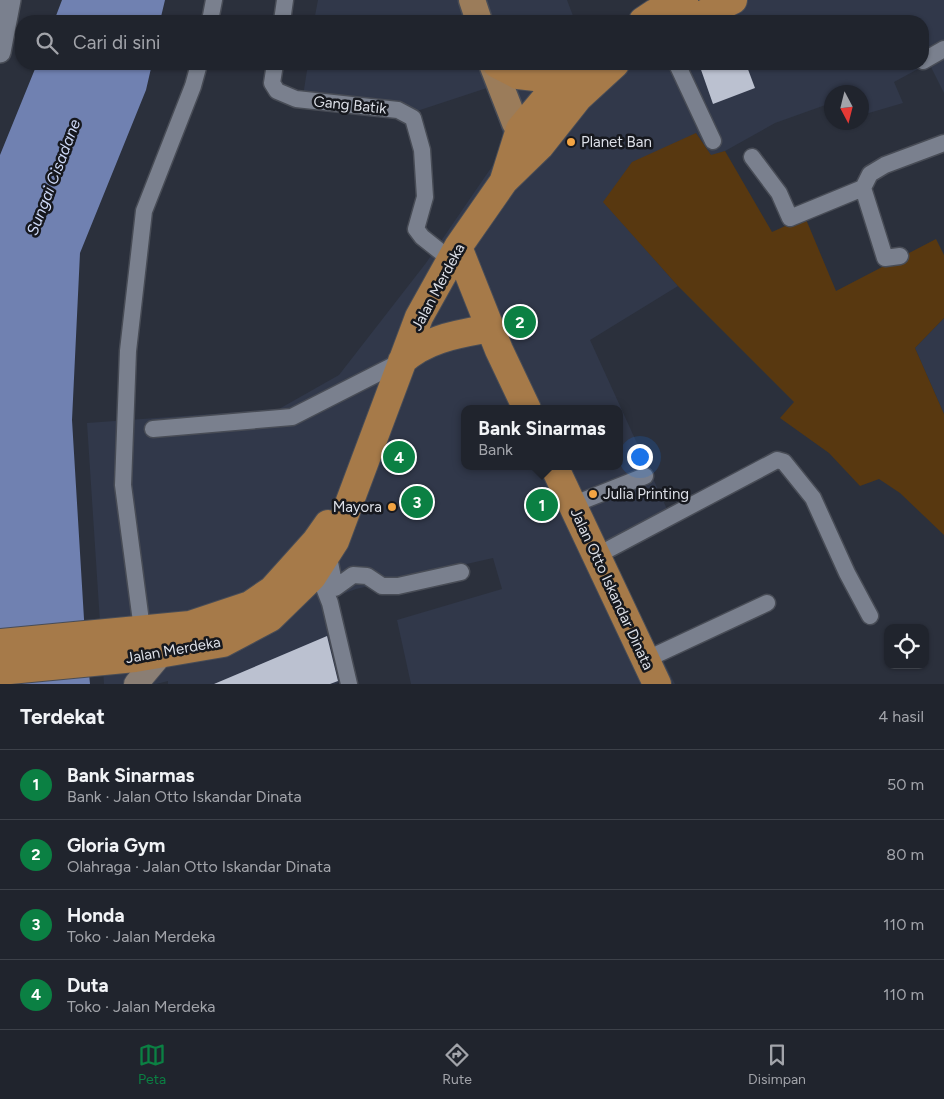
<!DOCTYPE html>
<html lang="id">
<head>
<meta charset="utf-8">
<style>
	body { margin:0; font-family:Figtree,sans-serif; background:#2d3039; color:#f1f3f6 }
	.controls { position:absolute; right:15px; bottom:15px; display:grid; overflow:hidden; border-radius:10px; box-shadow:0 1px 4px #0004 }
	.controls button { width:45px; height:45px; display:grid; place-items:center; padding:0; border:0; border-bottom:1px solid #3d4149; background:#20242d; color:#f1f3f6; font:25px sans-serif }
	.compass { position:absolute; left:824px; top:85px; width:45px; height:45px; border-radius:50%; background:#20242d; box-shadow:0 1px 4px #0004; rotate:173deg }
	.you { position:absolute; left:639px; top:456px; width:18px; height:18px; margin:-12px; border:4px solid #fff; border-radius:50%; background:#1a73e8; box-shadow:0 0 0 8px #1a73e833 }
	.badge { display:grid; place-items:center; width:32px; height:32px; border-radius:50%; background:#0b8043; color:#fff; font-size:16px; font-weight:700 }
	.pin { position:absolute; translate:-50% -50%; border:2px solid #fff; box-shadow:0 1px 5px #0006 }
	.popup { position:absolute; left:461px; top:405px; width:162px; height:65px; box-sizing:border-box; display:grid; place-content:center; border-radius:10px; background:#20242d; filter:drop-shadow(0 1px 4px #0005); font-size:16px; white-space:nowrap; color:#a2a4aa }
	.popup b { font-size:19px; color:#f1f3f6 }
	.popup::after { content:''; position:absolute; left:50%; top:100%; margin-left:-10px; border:10px solid transparent; border-top-color:#20242d }
	.list { margin:0; padding:0; list-style:none }
	h2 { display:flex; justify-content:space-between; align-items:center; height:65px; margin:0; padding:0 20px; font-size:21px }
	h2 small { font-size:16px; font-weight:400; color:#a2a4aa }
	.list li { display:grid; grid-template-columns:32px 1fr auto; gap:15px; align-items:center; box-sizing:border-box; height:70px; padding:0 20px; border-top:1px solid #3d4149 }
	.list b { display:block; font-size:19px; white-space:nowrap }
	.list p { margin:0; font-size:16px; white-space:nowrap; color:#a2a4aa }
	.list em { font-size:16px; font-style:normal; color:#a2a4aa }
	.icon { flex:none; width:28px; height:28px; fill:none; stroke:currentColor; stroke-width:2; stroke-linecap:round; stroke-linejoin:round }
	.map { position:relative; flex:none; width:944px; height:684px; overflow:hidden }
	.search { position:absolute; background:#20242d; box-shadow:0 1px 4px #0004; left:15px; right:15px; top:15px; height:55px; display:flex; align-items:center; gap:12px; box-sizing:border-box; padding:0 18px; border-radius:20px; color:#a2a4aa; font-size:19px }
	.sheet { height:345px; background:#20242d }
	nav { display:flex; justify-content:space-around; align-items:center; box-sizing:border-box; height:70px; border-top:1px solid #3d4149; background:#20242d; font-size:14px; color:#a2a4aa }
	nav a { display:grid; justify-items:center; gap:2px }
	nav .on { color:#0b8043 }
	.map>svg:first-child { display:block }
	.built { fill:#31384a; fill-rule:evenodd }
	.green { fill:#583810 }
	.water { fill:#7081b1 }
	.building { fill:#bbc1d0 }
	.lines { fill:none; stroke-linecap:round; stroke-linejoin:round }
	.minor-casing { stroke:#484c56; stroke-width:19 }
	.tertiary-casing { stroke:#484c56; stroke-width:24 }
	.secondary-casing { stroke:#484c56; stroke-width:26 }
	.primary-casing { stroke:#484c56; stroke-width:29 }
	.trunk-casing { stroke:#484c56; stroke-width:30 }
	.minor { stroke:#7a808e; stroke-width:16 }
	.tertiary { stroke:#7a808e; stroke-width:21 }
	.secondary { stroke:#8a7e74; stroke-width:24 }
	.primary { stroke:#9b7c5a; stroke-width:26 }
	.trunk { stroke:#a67a49; stroke-width:28 }
	.poi-dot { fill:#f3a443; stroke:#16181e; stroke-width:2 }
	.labels { text-anchor:middle; stroke-width:5; stroke-linejoin:round; paint-order:stroke }
	.street-label { font-size:15px; fill:#dcdfe7; stroke:#16181e }
	.poi-label { font-size:15px; fill:#dcdfe7; stroke:#16181e; text-anchor:start }
	.water-label { font-size:16px; font-style:italic; fill:#ced9f7; stroke:#16181e }
</style>
</head>
<body>
<div class="map">
<svg width="944" height="684" viewBox="0 0 944 684">
	<rect width="100%" height="100%" fill="#2b303c"/>
	<path class="built" d="M318 0H567L575 21H314Z
		M651 0H944V93L929 63 894 82 903 103 862 115V92H832L831 103 775 123 725 151 711 156 696 133 604 202 678 286 590 340 671 518 607 548 675 684H411L397 620 502 589 493 558 356 589 320 602 353 677 335 684H168V681L156 684H104L87 423 279 409 339 375 426 263 506 146 490 87 417 111 303 96 308 64H923V21H658ZM464 409H620V466H464Z
		M944 318V414L915 348Z"/>
	<path class="green" d="M696 133 711 155 725 151 772 232 805 217 836 291 936 239 944 255V318L915 348 944 414V535L900 493 879 479 860 486 829 453 780 418 794 402 678 286 603 202 632 162Z"/>
	<path class="water" d="M62 0H165L160 21H54Z
		M37 64H152L146 90 80 253 72 420 84 619 90 684H0V155Z"/>
	<path class="building" d="M699 64H746L755 88 713 104Z
		M327 636 338 681 330 684H214Z"/>
	<g class="lines">
		<defs>
			<path id="minor" d="M210 21 214 0
				M282 21 285 0
				M923 61 944 49
				M275 64 272 83 277 91 296 99 398 110 413 118 422 150 425 197 416 229 422 237 451 260
				M677 64 713 141
				M752 157 779 193 790 218 863 188
				M900 256 885 258 863 188 870 174 885 165 944 143
				M153 429 292 417 402 361
				M572 505 645 476
				M328 552 335 588 353 575 367 576 382 586H398L461 572
				M596 556 777 460 784 462 813 498 847 573 870 616
				M319 575 330 603 349 684
				M142 629 123 485 128 351 144 211 193 86 199 64
				M645 660 767 603"/>
			<path id="tertiary" d="M0 52 10 0"/>
			<path id="secondary" d="M136 684 162 653"/>
			<path id="primary" d="M472 0 479 21
				M492 64 515 123 535 142"/>
			<path id="trunk" d="M643 21 655 13 684 0
				M689 21 733 0
				M497 64 518 75 561 80
				M504 180 520 129 561 80 584 64
				M458 247 499 350 527 409
				M402 361C427 338 459 334 491 328
				M554 466 657 684
				M0 643 190 625 250 605 272 590 316 541 328 524
				M0 671 135 658 223 643 270 618 312 577 335 541 419 317 458 247 504 181 540 146 578 98 615 64"/>
		</defs>
		<use href="#minor" class="minor-casing"/>
		<use href="#tertiary" class="tertiary-casing"/>
		<use href="#secondary" class="secondary-casing"/>
		<use href="#primary" class="primary-casing"/>
		<use href="#trunk" class="trunk-casing"/>
		<use href="#minor" class="minor"/>
		<use href="#tertiary" class="tertiary"/>
		<use href="#secondary" class="secondary"/>
		<use href="#primary" class="primary"/>
		<use href="#trunk" class="trunk"/>
	</g>
	<g class="poi-dot">
		<circle cx="571" cy="142" r="5"/>
		<circle cx="593" cy="494" r="5"/>
		<circle cx="392" cy="507" r="5"/>
	</g>
	<g class="labels">
		<g class="street-label">
			<text transform="translate(350 105) rotate(6)" y="5">Gang Batik</text>
			<text transform="translate(438 287) rotate(-62)" y="5">Jalan Merdeka</text>
			<text transform="translate(612 589) rotate(65)" y="5">Jalan Otto Iskandar Dinata</text>
			<text transform="translate(173 650) rotate(-10)" y="5">Jalan Merdeka</text>
		</g>
		<g class="poi-label">
			<text x="581" y="147">Planet Ban</text>
			<text x="603" y="499">Julia Printing</text>
			<text x="382" y="512" text-anchor="end">Mayora</text>
		</g>
		<g class="water-label">
			<text transform="translate(53 177) rotate(-69)" y="6">Sungai Cisadane</text>
		</g>
	</g>
</svg>
<div class="controls">
<button><svg class="icon" aria-label="locate" viewBox="0 0 24 24"><circle cx="12" cy="12" r="6"/><path d="M12 2v4M12 18v4M2 12h4M18 12h4"/></svg></button>
</div>
<svg class="compass" viewBox="-18 -18 36 36"><path d="M0-13l5 13h-10z" fill="#e53935"/><path d="M0 13l5-13h-10z" fill="#a2a4aa"/></svg>
<div class="you"></div>
<div class="pin badge" style="left:542px;top:505px">1</div>
<div class="popup"><b>Bank Sinarmas</b>Bank</div>
<div class="pin badge" style="left:520px;top:322px">2</div>
<div class="pin badge" style="left:417px;top:502px">3</div>
<div class="pin badge" style="left:399px;top:457px">4</div>
<div class="search"><svg class="icon" aria-label="search" viewBox="0 0 24 24"><circle cx="10" cy="10" r="6"/><path d="M15 15l6 6"/></svg>Cari di sini</div>
</div>
<section class="sheet">
<h2>Terdekat<small>4 hasil</small></h2>
<ul class="list">
<li><span class="badge">1</span><div><b>Bank Sinarmas</b><p>Bank · Jalan Otto Iskandar Dinata</p></div><em>50 m</em></li>
<li><span class="badge">2</span><div><b>Gloria Gym</b><p>Olahraga · Jalan Otto Iskandar Dinata</p></div><em>80 m</em></li>
<li><span class="badge">3</span><div><b>Honda</b><p>Toko · Jalan Merdeka</p></div><em>110 m</em></li>
<li><span class="badge">4</span><div><b>Duta</b><p>Toko · Jalan Merdeka</p></div><em>110 m</em></li>
</ul>
</section>
<nav>
<a class="on"><svg class="icon" aria-label="map" viewBox="0 0 24 24"><path d="M3 6l6-2 6 2 6-2v14l-6 2-6-2-6 2zM9 4v14M15 6v14"/></svg>Peta</a>
<a><svg class="icon" aria-label="directions" viewBox="0 0 24 24"><path d="M12 3l9 9-9 9-9-9zM9 14v-3h6M13 9l2 2-2 2"/></svg>Rute</a>
<a><svg class="icon" aria-label="saved" viewBox="0 0 24 24"><path d="M7 4h10v16l-5-4-5 4z"/></svg>Disimpan</a>
</nav>
</body>
</html>
